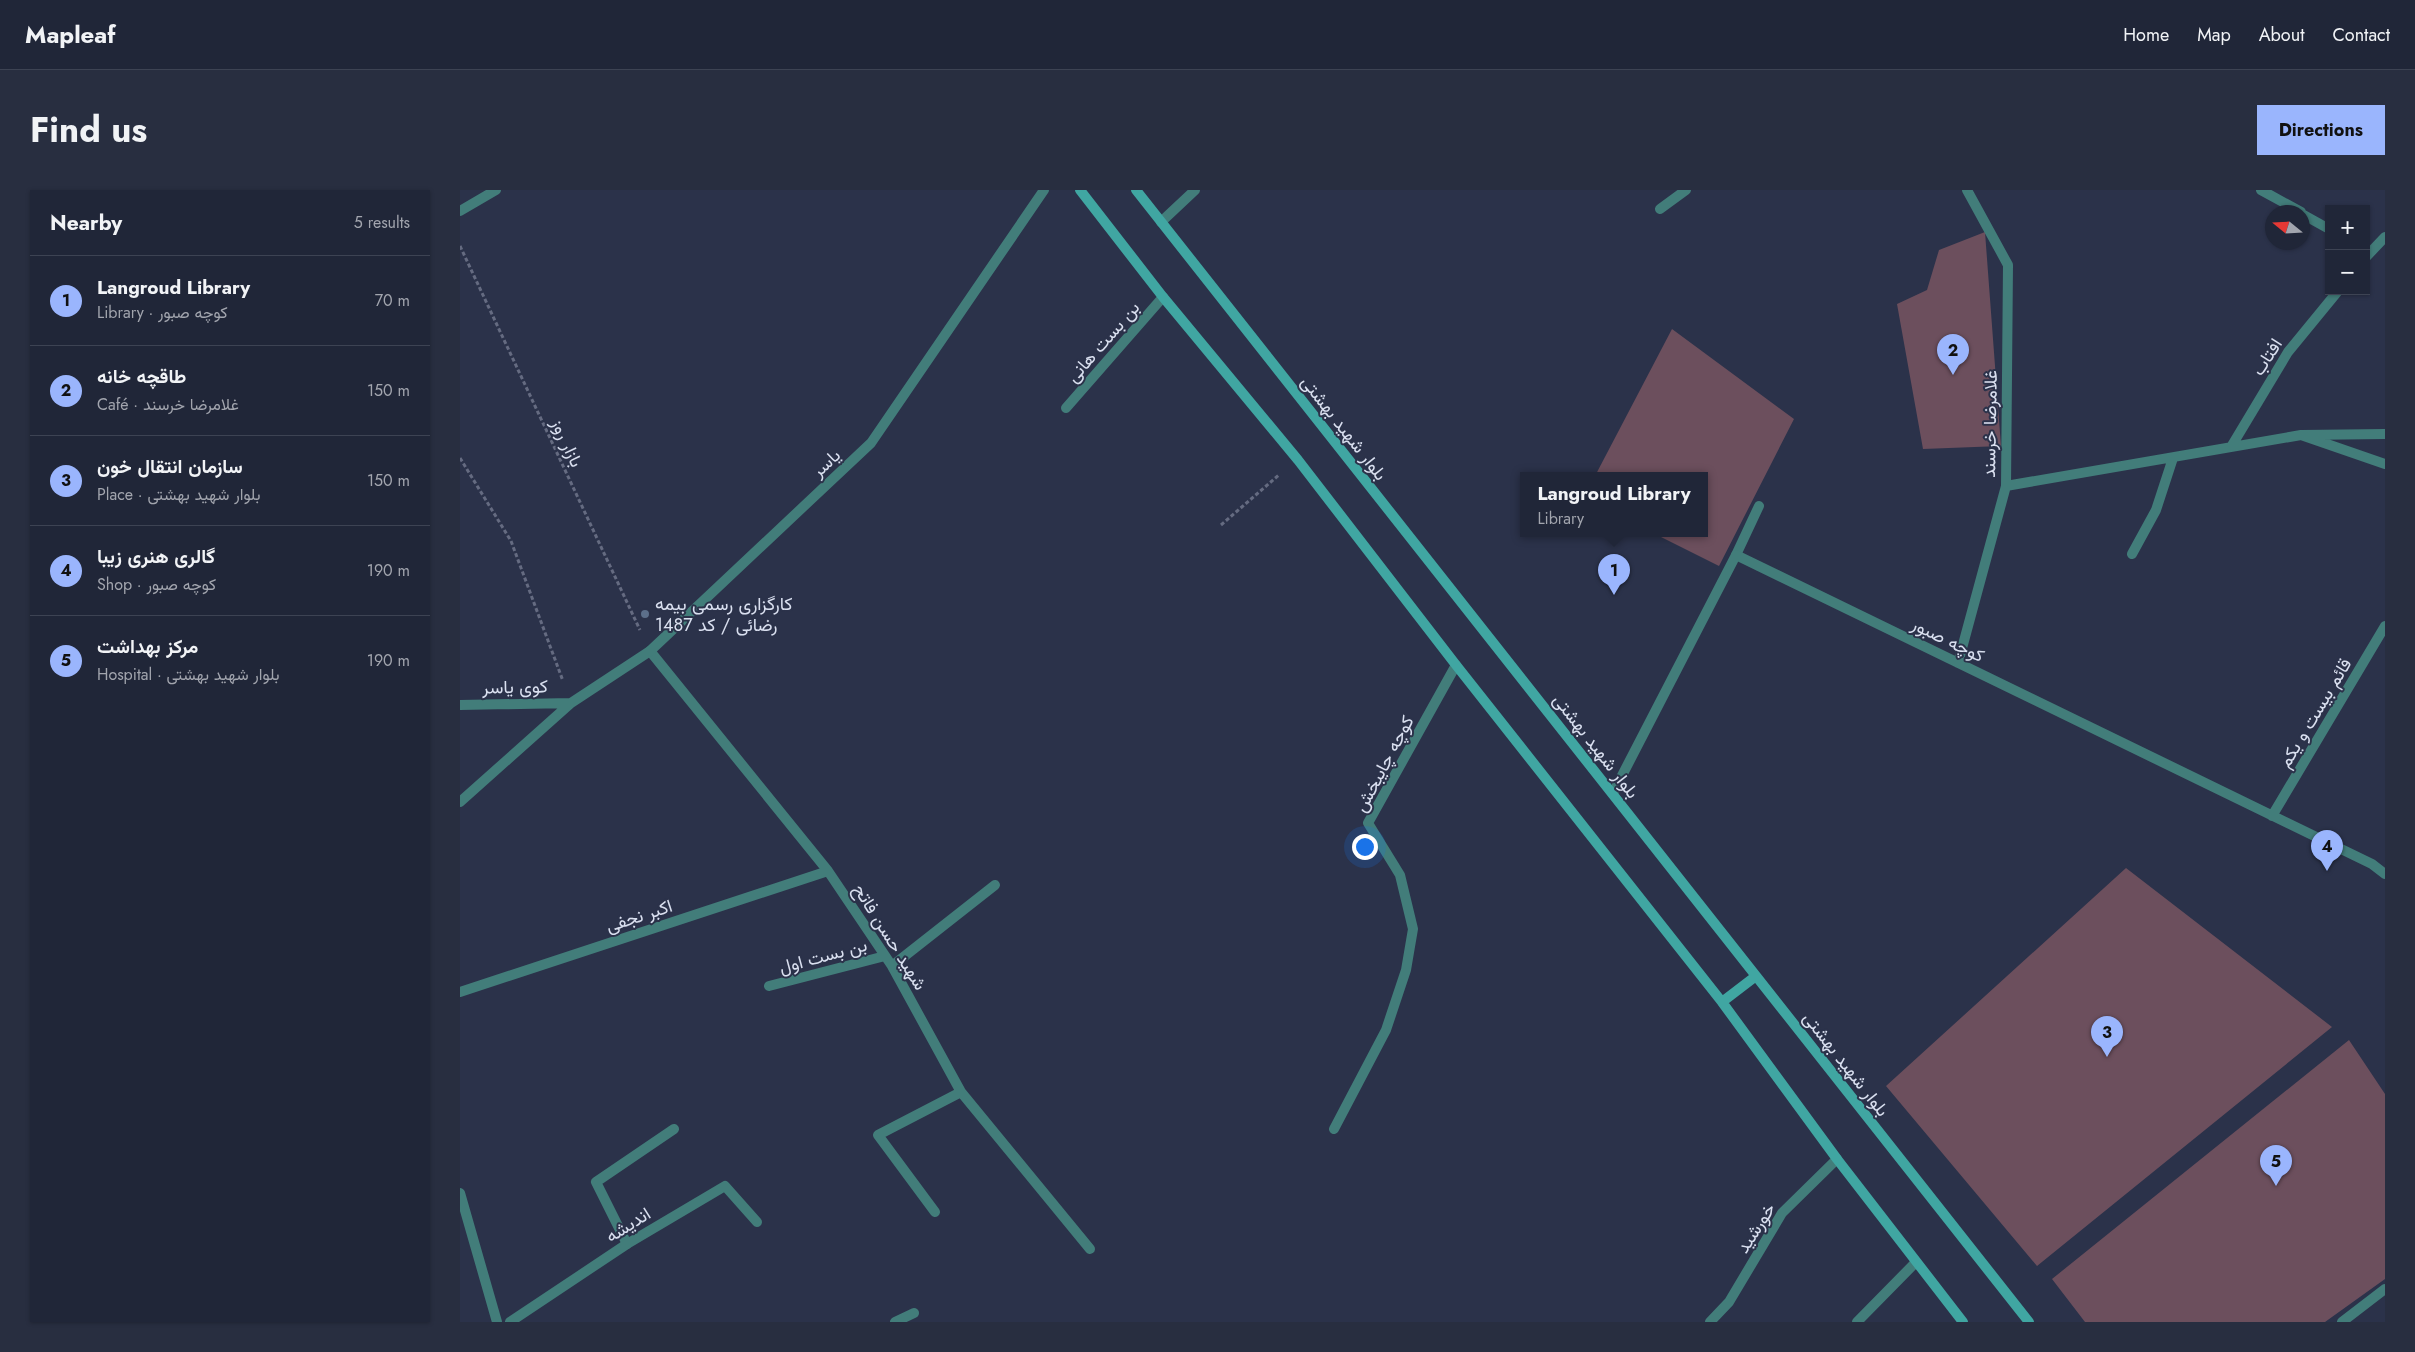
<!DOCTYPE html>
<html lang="en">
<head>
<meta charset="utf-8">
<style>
	body { margin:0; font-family:Jost,Vazirmatn,sans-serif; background:#282e40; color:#f1f3f6 }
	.controls { position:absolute; right:15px; top:15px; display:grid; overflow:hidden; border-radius:0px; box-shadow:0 1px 4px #0004 }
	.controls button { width:45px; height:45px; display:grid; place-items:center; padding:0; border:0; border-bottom:1px solid #3d4353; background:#202638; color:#f1f3f6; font:25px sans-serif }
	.compass { position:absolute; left:1805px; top:15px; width:45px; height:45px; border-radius:50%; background:#202638; box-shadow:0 1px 4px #0004; rotate:288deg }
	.you { position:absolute; left:904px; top:656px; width:18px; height:18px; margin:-12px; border:4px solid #fff; border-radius:50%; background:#1a73e8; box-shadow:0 0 0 8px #1a73e833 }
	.badge { display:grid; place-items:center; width:32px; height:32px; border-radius:50%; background:#9ab5fd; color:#111; font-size:16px; font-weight:700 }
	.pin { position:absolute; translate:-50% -41px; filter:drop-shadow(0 1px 2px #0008) }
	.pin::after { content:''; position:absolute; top:26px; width:18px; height:15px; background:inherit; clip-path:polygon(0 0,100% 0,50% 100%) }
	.popup { position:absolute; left:1060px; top:282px; width:188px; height:65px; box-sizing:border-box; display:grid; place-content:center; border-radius:0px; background:#202638; filter:drop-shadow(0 1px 4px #0005); font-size:16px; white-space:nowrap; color:#a2a5ae }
	.popup b { font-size:19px; color:#f1f3f6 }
	.popup::after { content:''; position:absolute; left:50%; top:100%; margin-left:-10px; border:10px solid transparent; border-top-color:#202638 }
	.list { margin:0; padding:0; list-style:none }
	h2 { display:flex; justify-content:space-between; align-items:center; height:65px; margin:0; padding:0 20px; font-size:21px }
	h2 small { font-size:16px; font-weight:400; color:#a2a5ae }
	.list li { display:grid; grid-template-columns:32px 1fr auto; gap:15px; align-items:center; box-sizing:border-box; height:90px; padding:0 20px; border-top:1px solid #3d4353 }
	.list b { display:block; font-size:19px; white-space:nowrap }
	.list p { margin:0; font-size:16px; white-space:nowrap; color:#a2a5ae }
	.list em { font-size:16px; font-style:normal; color:#a2a5ae }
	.map { position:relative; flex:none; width:1925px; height:1132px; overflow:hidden; border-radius:0px }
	header { display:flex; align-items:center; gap:30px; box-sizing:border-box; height:70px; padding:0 25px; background:#202638; border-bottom:1px solid #3d4353 }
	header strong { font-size:24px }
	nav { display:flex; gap:28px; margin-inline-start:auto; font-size:18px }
	.intro { display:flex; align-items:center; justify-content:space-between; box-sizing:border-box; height:120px; padding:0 30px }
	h1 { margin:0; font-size:35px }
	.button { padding:12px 22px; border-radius:0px; background:#9ab5fd; color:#111; font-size:18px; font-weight:700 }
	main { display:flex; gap:30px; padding:0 30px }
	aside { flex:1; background:#202638; border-radius:0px; box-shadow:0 1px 4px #0004 }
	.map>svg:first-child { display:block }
	.building { fill:#6c4f5d }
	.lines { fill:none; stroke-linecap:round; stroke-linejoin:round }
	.path { stroke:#656b81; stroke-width:3; stroke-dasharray:4 2.5; stroke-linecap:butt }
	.service { stroke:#427d7a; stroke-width:10 }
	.minor { stroke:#427d7a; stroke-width:10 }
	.tertiary { stroke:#427d7a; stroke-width:10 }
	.secondary { stroke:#40a6a2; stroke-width:10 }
	.service-dot { fill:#5c6f8a; stroke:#2b324a; stroke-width:2 }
	.labels { text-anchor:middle; stroke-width:4; stroke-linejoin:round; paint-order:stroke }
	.street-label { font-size:18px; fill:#dae0f0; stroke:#2b324a }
	.poi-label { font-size:18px; fill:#dae0f0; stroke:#2b324a; text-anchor:start }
</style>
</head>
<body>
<header>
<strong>Mapleaf</strong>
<nav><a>Home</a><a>Map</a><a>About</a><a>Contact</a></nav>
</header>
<div class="intro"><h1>Find us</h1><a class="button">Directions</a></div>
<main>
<aside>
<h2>Nearby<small>5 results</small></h2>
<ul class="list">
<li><span class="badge">1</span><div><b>Langroud Library</b><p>Library · کوچه صبور</p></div><em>70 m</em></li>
<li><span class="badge">2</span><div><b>طاقچه خانه</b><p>Café · غلامرضا خرسند</p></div><em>150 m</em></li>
<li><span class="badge">3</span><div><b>سازمان انتقال خون</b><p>Place · بلوار شهید بهشتی</p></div><em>150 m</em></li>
<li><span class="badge">4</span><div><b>گالری هنری زیبا</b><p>Shop · کوچه صبور</p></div><em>190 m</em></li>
<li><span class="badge">5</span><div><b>مرکز بهداشت</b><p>Hospital · بلوار شهید بهشتی</p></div><em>190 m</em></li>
</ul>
</aside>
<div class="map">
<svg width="1925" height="1132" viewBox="0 0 1925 1132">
	<rect width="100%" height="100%" fill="#2b324a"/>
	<path class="building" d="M1525 42 1541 256 1463 259 1437 114 1467 100 1479 60Z
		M1212 139 1334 229 1259 376 1195 344H1244V286H1135Z
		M1666 678 1872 837 1577 1076 1426 896Z
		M1889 850 1925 904V1089L1865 1132H1625L1592 1089Z"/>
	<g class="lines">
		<path class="path" d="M0 56 180 440
			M0 268 51 351 103 491
			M761 335 820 284"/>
		<path class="service" d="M1276 365 1299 316
			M190 461 368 681 432 776 501 902 630 1059
			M432 776 535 695
			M309 796 425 766
			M0 802 368 681
			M874 939 926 840 946 780 953 739 940 685 908 633 996 475
			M475 1022 418 945 501 902
			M167 1054 136 992 214 939
			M435 1132 454 1123
			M1250 1132 1269 1112 1322 1023 1377 969
			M1397 1132 1456 1072
			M1882 1132 1925 1099"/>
		<path class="minor" d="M1801 0 1841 22
			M1200 19 1226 0
			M1842 24 1869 39
			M701 32 735 0
			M1906 67 1925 47
			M606 218 703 107
			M1925 244 1841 245 1925 274
			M1771 257 1828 162 1878 101
			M1546 296 1841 245
			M1672 364 1696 320 1713 268
			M1498 473 1546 296 1548 75 1507 0
			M0 515 111 513
			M1153 603 1276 365 1912 674 1925 684
			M0 612 111 513 190 461 411 253 584 0
			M1812 626 1925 436
			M0 1003 37 1132
			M50 1132 167 1054 265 996 297 1032"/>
		<path class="tertiary" d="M0 21 36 0"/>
		<path class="secondary" d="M620 0 703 107 838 270 996 475 1262 812 1377 969 1503 1132
			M676 0 1569 1132
			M1262 812 1296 786"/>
	</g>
	<circle class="service-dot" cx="185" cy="424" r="5"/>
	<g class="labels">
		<g class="street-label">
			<text transform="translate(643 152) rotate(-49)" y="6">بن بست هانی</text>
			<text transform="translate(1807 167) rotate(-57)" y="6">افتاب</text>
			<text transform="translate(1530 234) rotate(-89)" y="6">غلامرضا خرسند</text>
			<text transform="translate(884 238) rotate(52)" y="6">بلوار شهید بهشتی</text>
			<text transform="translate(107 253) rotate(65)" y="6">بازار روز</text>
			<text transform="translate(366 273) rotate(-43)" y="6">یاسر</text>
			<text transform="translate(1488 450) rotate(26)" y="6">کوچه صبور</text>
			<text transform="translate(55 497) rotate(-1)" y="6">کوی یاسر</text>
			<text transform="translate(1855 523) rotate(-59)" y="6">قائم بیست و یکم</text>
			<text transform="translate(1136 556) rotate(52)" y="6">بلوار شهید بهشتی</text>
			<text transform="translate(924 574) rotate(-62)" y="6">کوچه چایبخش</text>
			<text transform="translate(179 726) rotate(-18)" y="6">اکبر نجفی</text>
			<text transform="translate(430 747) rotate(58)" y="6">شهید حسن فاتح</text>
			<text transform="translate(363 766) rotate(-15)" y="6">بن بست اول</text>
			<text transform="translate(1386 874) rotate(52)" y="6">بلوار شهید بهشتی</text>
			<text transform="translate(168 1035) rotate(-32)" y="6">اندیشه</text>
			<text transform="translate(1296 1038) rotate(-57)" y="6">خورشید</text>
		</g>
		<g class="poi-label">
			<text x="195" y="420">کارگزاری رسمی بیمه<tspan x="195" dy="21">رضائی / کد 1487</tspan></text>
		</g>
	</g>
</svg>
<div class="controls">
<button>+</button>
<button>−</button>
</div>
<svg class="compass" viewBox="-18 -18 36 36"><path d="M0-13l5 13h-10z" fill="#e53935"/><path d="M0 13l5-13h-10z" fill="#a2a5ae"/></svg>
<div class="you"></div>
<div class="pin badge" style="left:1154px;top:405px">1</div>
<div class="popup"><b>Langroud Library</b>Library</div>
<div class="pin badge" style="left:1493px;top:185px">2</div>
<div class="pin badge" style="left:1647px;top:867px">3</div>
<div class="pin badge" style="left:1867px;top:681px">4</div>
<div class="pin badge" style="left:1816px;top:996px">5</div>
</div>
</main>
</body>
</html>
